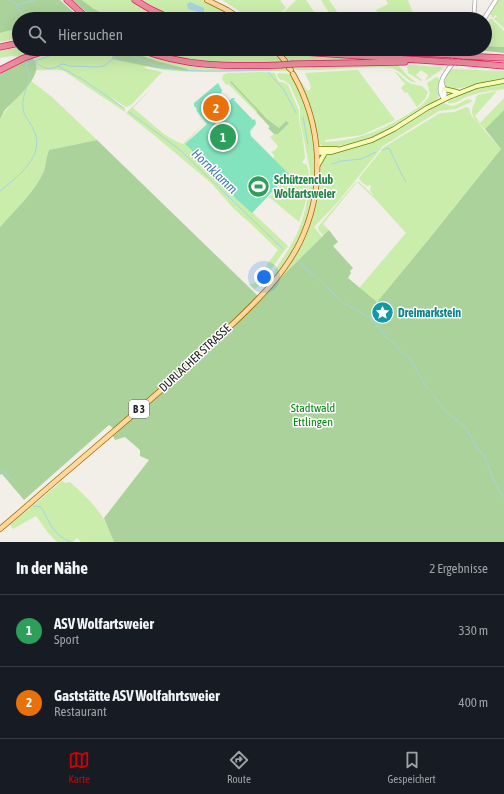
<!DOCTYPE html>
<html lang="de">
<head>
<meta charset="utf-8">
<style>
	body { margin:0; font-family:"Asap Condensed",sans-serif; background:#242831; color:#f1f3f6 }
	.you { position:absolute; left:264px; top:277px; width:14px; height:14px; margin:-10px; border:3px solid #fff; border-radius:50%; background:#1a73e8; box-shadow:0 0 0 6px #1a73e833 }
	.badge { display:grid; place-items:center; width:26px; height:26px; border-radius:50%; background:#d20200; color:#fff; font-size:13px; font-weight:700 }
	.pin { position:absolute; translate:-50% -50%; border:2px solid #fff; box-shadow:0 1px 4px #0006 }
	.list { margin:0; padding:0; list-style:none }
	h2 { display:flex; justify-content:space-between; align-items:center; height:52px; margin:0; padding:0 16px; font-size:17px }
	h2 small { font-size:13px; font-weight:400; color:#9ea1a6 }
	.list li { display:grid; grid-template-columns:26px 1fr auto; gap:12px; align-items:center; box-sizing:border-box; height:72px; padding:0 16px; border-top:1px solid #363941 }
	.list b { display:block; font-size:15px; white-space:nowrap }
	.list p { margin:0; font-size:13px; white-space:nowrap; color:#9ea1a6 }
	.list em { font-size:13px; font-style:normal; color:#9ea1a6 }
	.icon { flex:none; width:22px; height:22px; fill:none; stroke:currentColor; stroke-width:2; stroke-linecap:round; stroke-linejoin:round }
	.map { position:relative; flex:none; width:504px; height:542px; overflow:hidden }
	.search { position:absolute; background:#171b24; box-shadow:0 4px 16px #0002; left:12px; right:12px; top:12px; height:44px; display:flex; align-items:center; gap:10px; box-sizing:border-box; padding:0 14px; border-radius:22px; color:#9ea1a6; font-size:15px }
	.sheet { height:196px; background:#171b24 }
	nav { display:flex; justify-content:space-around; align-items:center; box-sizing:border-box; height:56px; border-top:1px solid #363941; background:#171b24; font-size:11px; color:#9ea1a6 }
	nav a { display:grid; justify-items:center; gap:2px }
	nav .on { color:#d20200 }
	.map>svg:first-child { display:block }
	.grass { fill:#cbedac }
	.forest { fill:#abd29b }
	.pitch { fill:#83e3bf }
	.water { fill:#a7d3e1 }
	.lines { fill:none; stroke-linecap:round; stroke-linejoin:round }
	.stream { stroke:#a7d3e1; stroke-width:1 }
	.minor-casing { stroke:#a8a8a8; stroke-width:4.5 }
	.tertiary-casing { stroke:#a8a8a8; stroke-width:5 }
	.secondary-casing { stroke:#718000; stroke-width:5.5 }
	.primary-casing { stroke:#9e6c00; stroke-width:6 }
	.motorway-casing { stroke:#e32262; stroke-width:7 }
	.minor { stroke:#fff; stroke-width:3 }
	.tertiary { stroke:#fff; stroke-width:3.5 }
	.secondary { stroke:#f8fcbb; stroke-width:4 }
	.primary { stroke:#ffd79f; stroke-width:4.5 }
	.motorway { stroke:#eb8d9e; stroke-width:5.5 }
	.motorway-bridge-casing { stroke:#e32262; stroke-width:7; stroke-linecap:butt }
	.motorway-bridge { stroke:#eb8d9e; stroke-width:5.5 }
	.labels { text-anchor:middle; stroke-width:3; stroke-linejoin:round; paint-order:stroke }
	.shield { fill:#fff; stroke:#646464; stroke-width:1 }
	.shield-label { font-size:11px; font-weight:bold; fill:#212121 }
	.leisure-label { font-size:12px; font-weight:bold; fill:#27864d; stroke:#fff; text-anchor:start }
	.culture-label { font-size:12px; font-weight:bold; fill:#0d838f; stroke:#fff; text-anchor:start }
	.street-label { font-size:12px; fill:#212121; stroke:#fff }
	.park-label { font-size:12px; fill:#078713; stroke:#fff }
	.water-label { font-size:13px; font-style:italic; fill:#4579ae; stroke:#fff }
</style>
</head>
<body>
<div class="map">
<svg width="504" height="542" viewBox="0 0 504 542">
	<rect width="100%" height="100%" fill="#f2eee8"/>
	<path class="grass" d="M82 0H131L166 19H110L106 15 94 9Z
		M142 0H202L223 10 238 19H180L167 14Z
		M222 0H280L286 8C263 31 245 14 222 0Z
		M296 0H306L319 19H275L281 15Z
		M321 0H329L342 19H333Z
		M386 0H408L415 19H381L376 10 388 4Z
		M498 0H504V28L494 19 497 16 495 15 493 18 490 14Z
		M491 18 504 31V47L485 46V27Z
		M19 28V38L0 42V33Z
		M19 47V49H38L22 57 12 56 0 58V51Z
		M63 49H114L112 53 113 58 156 68 187 70 188 69 157 61 140 55 132 49 165 61 199 68 223 69 283 68H286L288 71 191 72 164 70 147 66 144 68 162 72 131 105 126 107 109 96 125 109V112L64 71C55 68 45 71 36 70 36 65 37 61 32 58Z
		M147 49H199L276 54 282 62C273 63 263 63 254 63 215 64 184 62 147 49Z
		M284 54 358 59 292 62 289 61Z
		M364 65H398L408 76 417 83C406 82 402 71 392 68 360 66 327 71 295 70L293 68Z
		M409 65 440 67 444 68 425 81 428 75 421 70 416 75 422 80 421 81 408 73 407 67Z
		M451 69 504 71V79L450 90 445 88C442 80 446 75 451 69Z
		M358 70 395 120 362 135 325 140V142C360 140 380 131 410 113 418 107 426 104 430 94L427 83 436 77 439 78V95L437 100C400 124 370 146 323 147L319 143 312 112 300 83 301 82 296 75 307 90 309 91 311 87 305 73Z
		M394 71C408 79 402 83 422 86L428 92 425 99 417 107 407 92 405 93 401 88 405 84Z
		M263 72 275 73 278 81 285 83 288 85 299 111V119L303 139 305 158 302 163 307 165C313 182 305 206 299 222L269 197 282 183 281 182 285 178 274 160V155L271 152 275 150 278 146 270 137 274 134H278L289 123 280 129 251 105 258 111 257 113 228 84 226 85 222 79 223 75 227 73Z
		M278 73 291 74C321 128 323 195 293 250 288 260 281 274 272 280L270 279 271 276C277 266 285 256 291 245 304 224 310 194 310 170L300 120V108L290 85 285 81 279 79 277 75Z
		M31 81 52 97 97 140 49 150C46 157 46 164 44 171 35 192 15 210 0 227V119C9 105 21 94 31 81Z
		M504 83V89C492 91 480 92 469 96 462 98 455 105 448 103L449 99 472 89Z
		M151 89 133 108C149 120 164 138 183 144L205 122 185 144 201 161 261 202 252 212 288 246C276 260 269 277 255 289L248 284H253L262 276 268 263 278 250 251 224 235 210 211 183 155 136 126 113Z
		M497 91 475 116 480 123 504 98V110L485 129C480 124 471 118 472 110 473 105 476 102 476 97L478 95Z
		M468 99 472 100 471 102 456 109 439 111 383 146 337 203 314 227 322 237 269 289 296 253 320 178 321 163 324 157 328 154 368 143 387 135 440 103C445 102 448 106 453 106 458 105 463 101 468 99Z
		M466 107 469 108 471 115 501 149 429 239 377 302 359 288 406 233 376 200 357 182 323 224 329 230 324 236 319 231 318 227 356 182H359L374 196 370 190 371 185 367 186C364 184 360 181 359 178L384 147 440 113 454 112Z
		M62 481 65 483 70 482C90 500 106 515 114 542H81L77 538 73 542H57L49 534 36 516 13 529 10 525Z"/>
	<path class="forest" d="M0 0H60L81 19H66L51 16 49 19H19V28L0 33Z
		M72 0H82L94 9 106 15 110 19H95Z
		M485 46 504 47V53L469 49H485Z
		M114 49H132L140 55 157 61 188 69 187 71 156 68 112 59Z
		M32 58C49 72 13 101 5 110 3 113 2 116 0 119V74Z
		M231 81 266 118 279 128 286 121 289 123 278 134H274L268 128 270 127 257 113V111L230 82Z
		M504 110V542H114L104 518 149 460 140 456V450L125 437 115 440 113 436 118 432 109 425 24 500 2 474 0 475V227C15 210 35 192 44 171 46 164 46 157 49 150L97 140 260 298 329 230 338 242 333 246 353 268 350 271 351 273 348 278 377 302 429 239 501 149 485 129Z"/>
	<path class="pitch" d="M218 83 222 90 220 96 222 99 219 101 224 106 232 98H235L234 100 253 120 255 119 256 124 250 131 251 136 289 174 252 213 233 196 234 192 185 144 207 124 196 110 197 109 194 106V103Z"/>
	<path class="water" d="M190 2 204 8V12L202 13 188 9 187 4Z"/>
	<g class="lines">
		<path class="stream" d="M9 0C19 4 21 9 23 19
			M19 5 34 0
			M114 58 119 51C134 55 146 64 162 67 198 74 236 70 272 70
			M35 61C40 68 50 71 58 66L82 79 124 108
			M59 65 63 64 70 66 96 67 104 66 114 58 121 61
			M268 72 284 90 296 113
			M30 78 26 64 61 52 76 49
			M129 112 180 150 283 249
			M303 117 308 144
			M382 150 389 148 401 173 406 182
			M332 164 341 161 361 159 376 152
			M0 191C15 179 42 159 36 136 34 129 30 123 26 117 19 106 25 92 29 81
			M296 259 344 303 372 319 386 337 395 344 401 352 409 357 428 390
			M433 394 444 410 466 428 475 444 484 456 497 487 504 497
			M2 470 16 483
			M33 506 41 507C51 524 52 534 71 542"/>
		<defs>
			<path id="minor" d="M475 0 474 15 481 19"/>
			<path id="tertiary" d="M484 19 496 0
				M442 82 445 94 444 99
				M444 99C431 83 455 62 464 49"/>
			<path id="secondary" d="M444 89 457 92
				M317 149H337
				M317 153 331 152 372 140 394 129 427 108 449 97 477 86 504 81
				M318 165 325 153"/>
			<path id="primary" d="M207 0 227 10 241 19
				M279 54 285 61
				M289 68 291 70
				M0 529C24 509 47 488 71 468 120 426 169 385 216 340 247 310 281 281 300 242 326 188 322 125 293 74"/>
			<path id="motorway" d="M67 0 88 19
				M135 0 150 9 171 19
				M0 47 19 43
				M140 49C186 68 233 66 281 65
				M257 49 449 62
				M357 49 454 55
				M463 56 504 58
				M458 62 504 66
				M293 64 405 62
				M0 70 24 58 50 49"/>
		</defs>
		<use href="#minor" class="minor-casing"/>
		<use href="#tertiary" class="tertiary-casing"/>
		<use href="#secondary" class="secondary-casing"/>
		<use href="#primary" class="primary-casing"/>
		<use href="#motorway" class="motorway-casing"/>
		<use href="#minor" class="minor"/>
		<use href="#tertiary" class="tertiary"/>
		<use href="#secondary" class="secondary"/>
		<use href="#primary" class="primary"/>
		<use href="#motorway" class="motorway"/>
		<defs>
			<path id="motorway-bridge" d="M454 55 463 56
				M449 62H458
				M281 65 293 64"/>
		</defs>
		<use href="#motorway-bridge" class="motorway-bridge-casing"/>
		<use href="#motorway-bridge" class="motorway-bridge"/>
	</g>
	<defs>
		<symbol id="stadium-disc" viewBox="-11 -11 22 22"><circle r="9.5" fill="#2e9e5b" stroke="#fff"/><path d="M0-5a6.5 5 0 1 0 0 10a6.5 5 0 1 0 0-10ZM-3.5-1.8h7v3.6h-7Z" fill="#fff"/></symbol>
		<symbol id="sight-disc" viewBox="-11 -11 22 22"><circle r="9.5" fill="#0f9aa8" stroke="#fff"/><path d="M0-6L1.8-2.2L6-1.7L2.9 1.2L3.7 5.4L0 3.3L-3.7 5.4L-2.9 1.2L-6-1.7L-1.8-2.2Z" fill="#fff"/></symbol>
	</defs>
	<g fill-rule="evenodd">
		<use href="#stadium-disc" x="246" y="174" width="25" height="25"/>
		<use href="#sight-disc" x="370" y="300" width="25" height="25"/>
	</g>
	<g class="labels">
		<rect class="shield" x="129" y="400" width="20" height="18" rx="3"/>
		<g class="shield-label">
			<text x="139" y="413">B 3</text>
		</g>
		<g class="leisure-label">
			<text x="274" y="184">Schützenclub<tspan x="274" dy="14">Wolfartsweier</tspan></text>
		</g>
		<g class="culture-label">
			<text x="398" y="317">Dreimarkstein</text>
		</g>
		<g class="street-label">
			<text transform="translate(195 358) rotate(-43)" y="4">DURLACHER STRASSE</text>
		</g>
		<g class="park-label">
			<text x="313" y="412">Stadtwald<tspan x="313" dy="14">Ettlingen</tspan></text>
		</g>
		<g class="water-label">
			<text transform="translate(215 171) rotate(44)" y="5">Hornklamm</text>
		</g>
	</g>
</svg>
<div class="you"></div>
<div class="pin badge" style="left:223px;top:137px;background:#2e9e5b">1</div>
<div class="pin badge" style="left:216px;top:108px;background:#e8710a">2</div>
<div class="search"><svg class="icon" aria-label="search" viewBox="0 0 24 24"><circle cx="10" cy="10" r="6"/><path d="M15 15l6 6"/></svg>Hier suchen</div>
</div>
<section class="sheet">
<h2>In der Nähe<small>2 Ergebnisse</small></h2>
<ul class="list">
<li><span class="badge" style="background:#2e9e5b">1</span><div><b>ASV Wolfartsweier</b><p>Sport</p></div><em>330 m</em></li>
<li><span class="badge" style="background:#e8710a">2</span><div><b>Gaststätte ASV Wolfahrtsweier</b><p>Restaurant</p></div><em>400 m</em></li>
</ul>
</section>
<nav>
<a class="on"><svg class="icon" aria-label="map" viewBox="0 0 24 24"><path d="M3 6l6-2 6 2 6-2v14l-6 2-6-2-6 2zM9 4v14M15 6v14"/></svg>Karte</a>
<a><svg class="icon" aria-label="directions" viewBox="0 0 24 24"><path d="M12 3l9 9-9 9-9-9zM9 14v-3h6M13 9l2 2-2 2"/></svg>Route</a>
<a><svg class="icon" aria-label="saved" viewBox="0 0 24 24"><path d="M7 4h10v16l-5-4-5 4z"/></svg>Gespeichert</a>
</nav>
</body>
</html>
